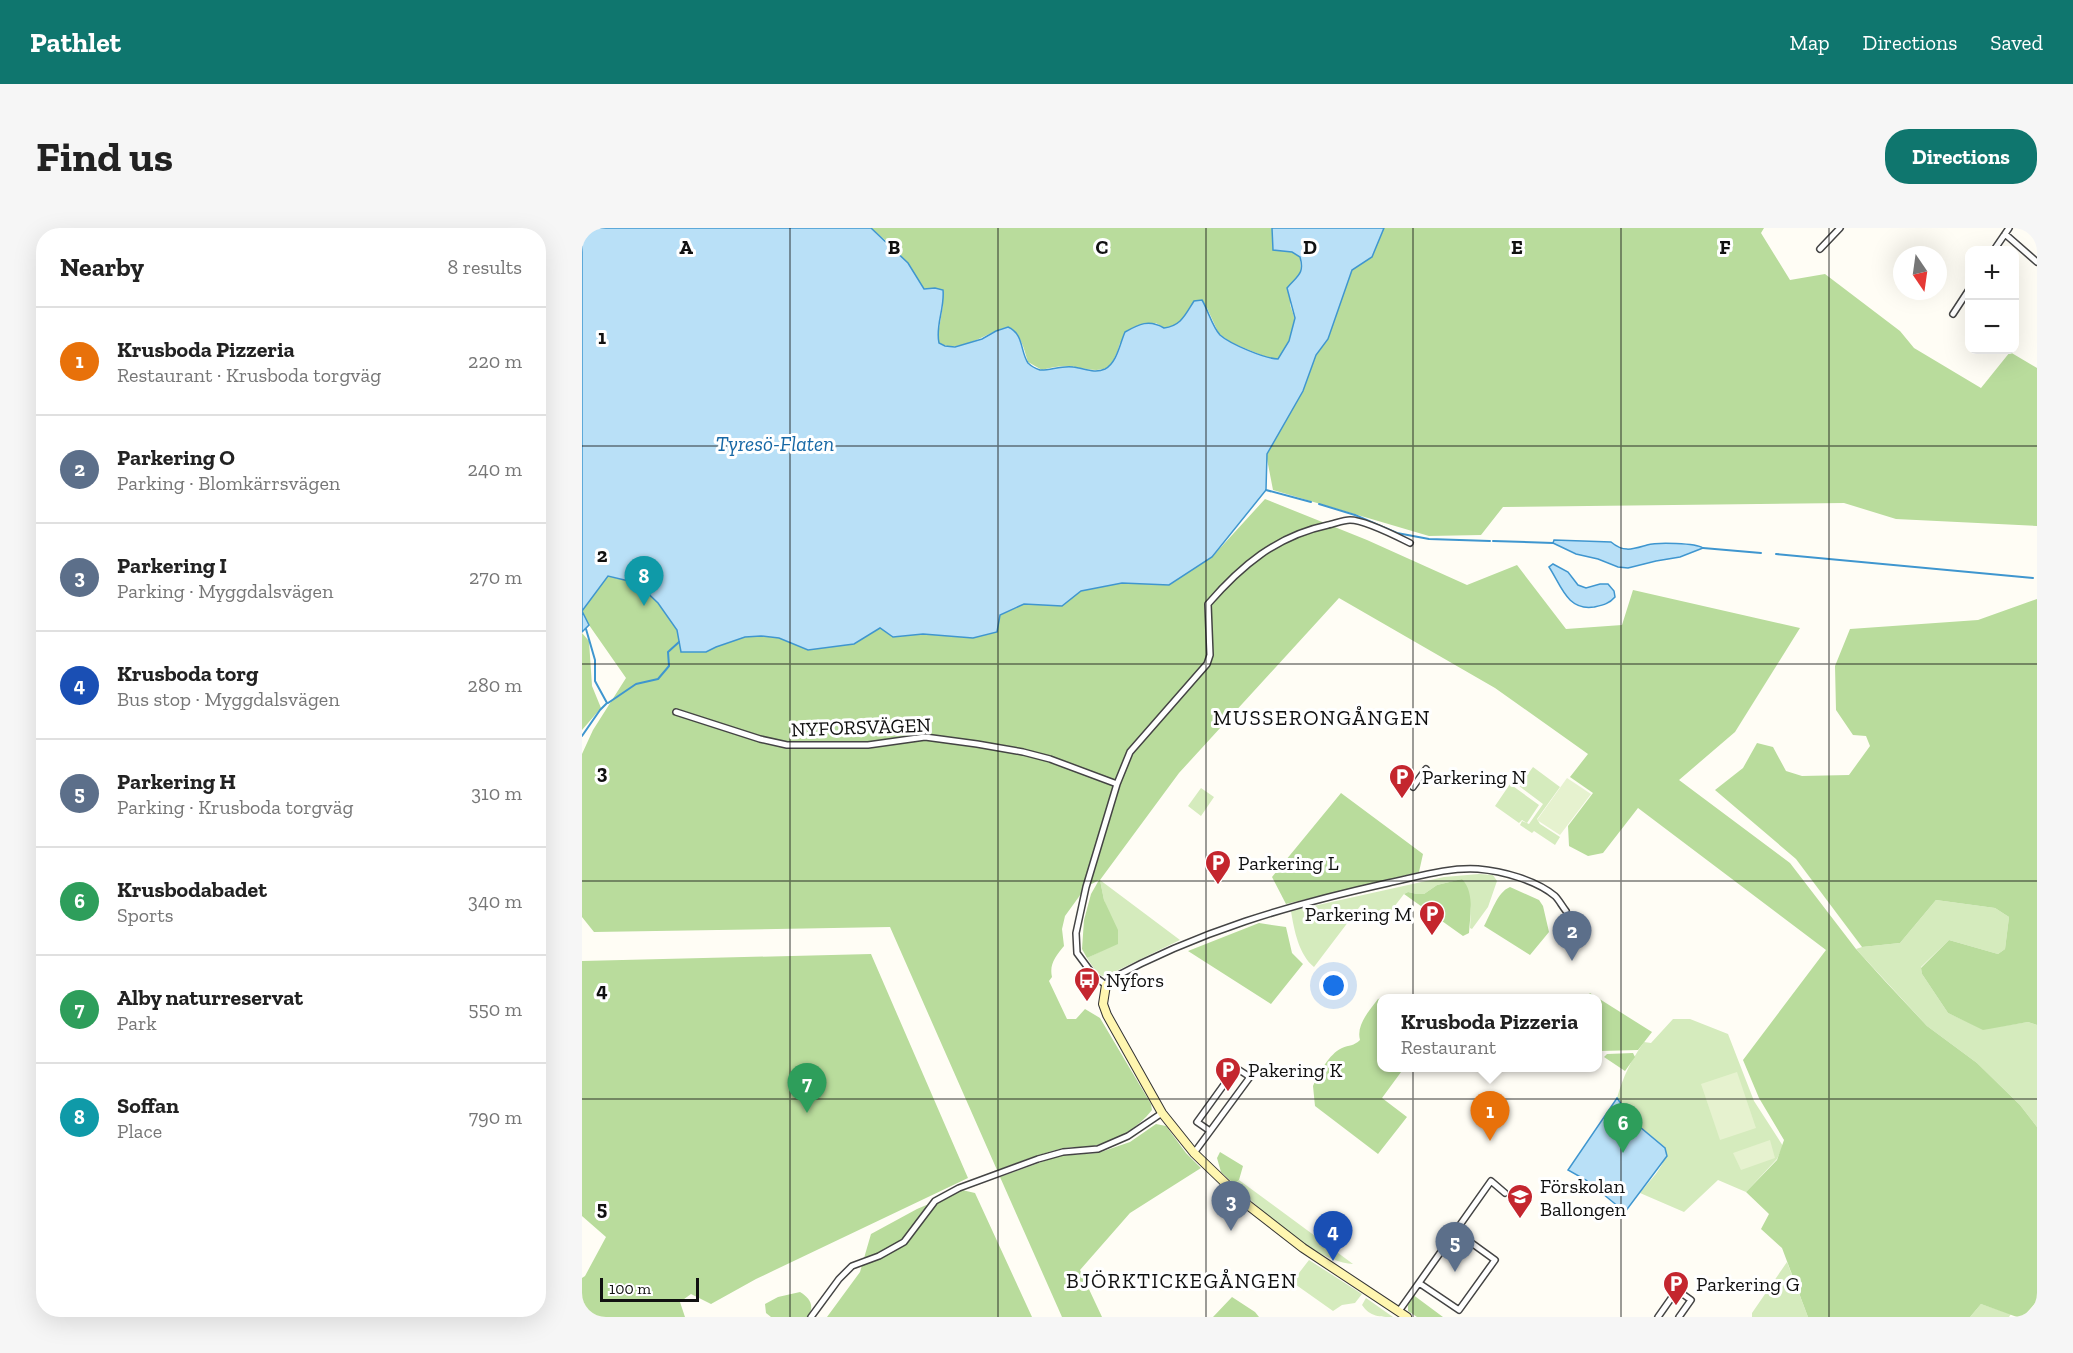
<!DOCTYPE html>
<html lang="en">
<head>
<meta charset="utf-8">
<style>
	body { margin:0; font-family:"Zilla Slab",serif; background:#f6f6f6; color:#222 }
	.controls { position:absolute; right:18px; top:18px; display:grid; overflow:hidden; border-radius:12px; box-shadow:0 6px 24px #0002 }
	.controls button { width:54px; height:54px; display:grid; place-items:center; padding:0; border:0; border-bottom:2px solid #e0e0e0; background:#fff; color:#222; font:30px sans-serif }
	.compass { position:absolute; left:1311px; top:18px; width:54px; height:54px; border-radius:50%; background:#fff; box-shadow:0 6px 24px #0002; rotate:167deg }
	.scale { position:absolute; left:18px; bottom:15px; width:99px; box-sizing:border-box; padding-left:6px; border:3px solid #111; border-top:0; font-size:16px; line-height:21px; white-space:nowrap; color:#111; -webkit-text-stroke:4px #fff; paint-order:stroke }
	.you { position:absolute; left:752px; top:758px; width:21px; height:21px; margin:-15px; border:4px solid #fff; border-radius:50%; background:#1a73e8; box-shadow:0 0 0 9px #1a73e833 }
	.badge { display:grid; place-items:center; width:39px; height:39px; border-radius:50%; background:#0f766e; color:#fff; font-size:20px; font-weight:700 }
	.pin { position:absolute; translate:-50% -50px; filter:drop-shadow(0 2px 3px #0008) }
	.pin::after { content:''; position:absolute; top:32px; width:21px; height:18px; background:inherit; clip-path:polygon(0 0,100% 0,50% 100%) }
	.popup { position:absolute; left:795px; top:766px; width:225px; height:78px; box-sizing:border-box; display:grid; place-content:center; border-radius:12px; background:#fff; filter:drop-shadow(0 2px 4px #0005); font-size:20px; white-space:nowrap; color:#767676 }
	.popup b { font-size:22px; color:#222 }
	.popup::after { content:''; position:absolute; left:50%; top:100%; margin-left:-12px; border:12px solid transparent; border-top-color:#fff }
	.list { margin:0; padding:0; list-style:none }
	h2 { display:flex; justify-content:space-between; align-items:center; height:78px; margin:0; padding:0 24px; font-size:26px }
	h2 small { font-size:20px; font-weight:400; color:#767676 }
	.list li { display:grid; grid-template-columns:39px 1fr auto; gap:18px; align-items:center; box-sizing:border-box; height:108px; padding:0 24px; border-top:2px solid #e0e0e0 }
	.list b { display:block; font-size:22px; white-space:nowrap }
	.list p { margin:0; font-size:20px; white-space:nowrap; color:#767676 }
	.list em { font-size:20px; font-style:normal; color:#767676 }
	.map { position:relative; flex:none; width:1455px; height:1089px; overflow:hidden; border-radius:24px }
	header { display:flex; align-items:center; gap:36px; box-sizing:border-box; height:84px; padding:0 30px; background:#0f766e; color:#fff }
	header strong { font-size:28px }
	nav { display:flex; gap:33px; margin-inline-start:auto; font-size:21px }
	.intro { display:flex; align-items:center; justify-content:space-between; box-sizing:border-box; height:144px; padding:0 36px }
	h1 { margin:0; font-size:42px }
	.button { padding:15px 27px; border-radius:24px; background:#0f766e; color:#fff; font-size:21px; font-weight:700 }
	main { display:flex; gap:36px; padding:0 36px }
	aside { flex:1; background:#fff; border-radius:24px; box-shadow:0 6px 24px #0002 }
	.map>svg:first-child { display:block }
	.green { fill:#d5ebbd }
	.forest { fill:#b9dc9c }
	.pitch { fill:#e6f2cf }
	.water { fill:#b9e0f7; stroke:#3f96cf; stroke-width:1.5 }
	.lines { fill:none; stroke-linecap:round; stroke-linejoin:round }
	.stream { stroke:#3f96cf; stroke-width:2 }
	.street-casing { stroke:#444; stroke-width:8 }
	.secondary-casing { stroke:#333; stroke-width:10 }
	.street { stroke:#fff; stroke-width:5 }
	.secondary { stroke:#fff6b0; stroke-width:8 }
	.grid { fill:none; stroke:#111; stroke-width:1.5; stroke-opacity:0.55 }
	.labels { text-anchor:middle; stroke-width:6; stroke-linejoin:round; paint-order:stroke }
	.street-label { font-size:20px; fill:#111; stroke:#fff }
	.poi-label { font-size:20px; fill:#111; stroke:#fff; text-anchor:start }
	.water-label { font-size:21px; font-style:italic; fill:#1768a6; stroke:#fff }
	.neighbourhood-label { font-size:21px; letter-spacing:1.5px; fill:#111; stroke:#fff }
	.grid-label { font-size:20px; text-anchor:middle; font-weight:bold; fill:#111; stroke:#fff; stroke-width:6; stroke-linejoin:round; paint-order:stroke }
</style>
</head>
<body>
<header>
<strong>Pathlet</strong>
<nav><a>Map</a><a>Directions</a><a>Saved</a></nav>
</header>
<div class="intro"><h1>Find us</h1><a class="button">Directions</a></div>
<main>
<aside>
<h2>Nearby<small>8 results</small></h2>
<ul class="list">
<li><span class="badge" style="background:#e8710a">1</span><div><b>Krusboda Pizzeria</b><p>Restaurant · Krusboda torgväg</p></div><em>220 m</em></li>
<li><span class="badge" style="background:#5c6f8a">2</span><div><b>Parkering O</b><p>Parking · Blomkärrsvägen</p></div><em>240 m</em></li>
<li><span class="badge" style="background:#5c6f8a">3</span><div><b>Parkering I</b><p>Parking · Myggdalsvägen</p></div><em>270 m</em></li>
<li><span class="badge" style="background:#1a4fb4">4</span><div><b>Krusboda torg</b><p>Bus stop · Myggdalsvägen</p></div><em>280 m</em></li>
<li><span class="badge" style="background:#5c6f8a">5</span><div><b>Parkering H</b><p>Parking · Krusboda torgväg</p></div><em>310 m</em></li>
<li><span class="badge" style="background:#2e9e5b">6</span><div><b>Krusbodabadet</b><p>Sports</p></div><em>340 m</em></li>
<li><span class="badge" style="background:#2e9e5b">7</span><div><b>Alby naturreservat</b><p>Park</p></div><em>550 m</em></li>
<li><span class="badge" style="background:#0f9aa8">8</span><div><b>Soffan</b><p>Place</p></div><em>790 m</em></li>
</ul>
</aside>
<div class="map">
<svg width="1455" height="1089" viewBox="0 0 1455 1089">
	<rect width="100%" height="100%" fill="#fffdf5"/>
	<path class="green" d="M951 539 978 559 955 591 958 596 978 609 973 617 952 603 950 605 938 597 940 593 947 596 961 576 937 558Z
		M928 556 957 577 945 595 940 592 937 595 913 578Z
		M619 560 632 569 619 588 606 578Z
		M897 646 911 647 915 653 906 679 890 701 888 700 889 680 880 651 855 657 842 666H835L826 664 822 666 802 692 779 677 732 739C717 727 712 702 709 683L862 649Z
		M518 652 598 712 526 747 520 748 515 745 505 730 536 715 522 672Z
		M1354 672 1413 680 1427 689 1423 721 1416 726 1367 712 1339 739 1340 746 1366 785 1401 801 1446 794 1455 797V899L1438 877 1395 835 1345 798 1274 721 1280 719 1318 715Z
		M1091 791H1108L1146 806 1172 873 1201 918 1195 931 1164 964 1136 952 1102 984 1058 965C1067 953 1087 936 1083 919L1052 894 1035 870C1041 849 1049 832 1062 814L1069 815Z
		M657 952 771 1036C731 1033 680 983 652 956Z
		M727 1032 780 1066 773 1075 760 1077 751 1083 710 1054Z
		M1205 1034 1226 1089H1170V1085Z
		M784 1070 811 1089C798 1089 788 1089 780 1077Z
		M1399 1076 1429 1086 1427 1089H1388Z"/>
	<path class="forest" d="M289 0H690L691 22 710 24 718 29 719 45C712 51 708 64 708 74 708 81 713 86 712 93 711 106 706 121 696 132L689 131 650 115 637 106 625 80 612 73C603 87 599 98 582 100L574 95 538 115C529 146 521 144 493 139 482 137 470 139 460 142L446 134C443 125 439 106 429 100 418 94 381 129 357 115L356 107 361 77 348 60 341 61 303 12Z
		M802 0H1182L1179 5 1208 52 1243 46 1318 103 1332 120 1399 160 1428 124 1455 140V298L1314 291 1262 275 921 279 899 307 847 308 691 262 684 226 721 163 734 127 746 111 770 42 790 29Z
		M683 271 785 312 885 357 935 337 984 401 1040 397 1051 362 1218 400 1153 504 1097 552 1208 635 1274 721 1302 752 1345 798 1395 835 1438 877 1455 899V1073L1441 1089H1435L1399 1076 1388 1089H1226L1200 1020 1179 1001 1187 986 1164 964 1195 932 1202 912 1177 870 1161 832 1244 722 1056 580 1021 625 1006 628 987 618 986 598 1011 565 988 549 1006 526 913 460 757 370 597 545 518 652 522 672 536 702V716L505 730 500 721 502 692 509 666 517 652 504 659 483 688 480 701 482 718C474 728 467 736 470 749L467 753 485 791H494L503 781 518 790 569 876 570 882C556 900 536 911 515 917 505 920 493 918 482 920 459 925 437 934 415 942L308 699 12 704 0 689V526L11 502 44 450 7 397 0 383 25 348 55 355 76 375 95 402 124 424 134 419 163 409 179 408 197 410 226 422 272 416 298 400 311 409 341 406 391 410 418 387 442 376 480 377 499 363 540 355 587 357 630 329Z
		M1455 371V797L1446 794 1401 802 1366 785 1340 746 1339 740 1367 712 1416 726 1423 721 1427 689 1413 680 1354 672 1318 715 1280 719 1214 631 1133 562 1161 540 1175 515 1191 519 1204 543 1220 548 1267 547 1288 518 1284 508 1271 507 1254 482 1253 438 1268 401 1396 392Z
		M0 405 7 413 10 458 19 480 0 502Z
		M759 565 841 626 837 644 704 676 690 649Z
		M880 651C893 665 888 687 887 705L881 708 822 666 826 664 835 666H842L855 657Z
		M928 659 957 672 961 678 967 704 948 727 902 698C909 686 915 664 928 659Z
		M677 695 704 699 710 725 721 736 689 776 606 723Z
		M289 726 386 950 174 1051 129 1076 109 1066 98 1074 103 1089H0V1050L3 1048 24 1009 0 988V733Z
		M1008 765 1070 804 1056 822 1019 823 1016 820V770H1004Z
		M809 768 813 770H800V840H822L800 870 825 889 796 926 733 878 731 858C737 845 747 826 760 820 767 817 772 818 778 812 774 797 787 783 796 771Z
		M1051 825 1053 829 1043 843 1022 829 1025 826Z
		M574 896 584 898 604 925 619 940 548 985 498 1042 520 1089H480L418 949 476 928 516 925 548 914Z
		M638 924 661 938 657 952 652 956 639 944 635 930Z
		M380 962 393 965 450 1089H245L278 1044 289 1006 335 981Z
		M218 1064C228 1070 233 1078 226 1089H189L184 1085 183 1076 196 1069Z
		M830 1066 861 1089H835L826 1083V1076Z
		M650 1069 673 1084 677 1089H631Z"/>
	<path class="pitch" d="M985 550 1009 566 978 607 955 592Z
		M1155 844 1174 900 1138 912 1119 856Z
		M1188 912 1193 930 1159 942 1151 925Z"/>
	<path class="water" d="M0 0H289L326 35 342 61 353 60 361 62C363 80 353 98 357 115L363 118 373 119 400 111 414 103 426 99C442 106 438 123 446 135 449 138 455 141 458 142 466 143 481 137 491 139 502 140 512 146 523 141 535 135 538 115 543 104 557 96 567 91 582 100 599 98 603 87 612 73L620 72C626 82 630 98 638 107 648 116 684 131 696 131L707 113 713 90 705 60C715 48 723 46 718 29L710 24 691 22 690 0H802L790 29 770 42 746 111 734 127 721 163 685 226 684 262 630 329 587 357 540 355 499 363 480 378 442 376 418 387 415 404 391 410 341 406 311 409 298 400 272 416 226 422 197 410 179 408 163 409 134 419 124 424H99L95 402 76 375 55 355 26 348 0 383 7 397 0 404Z
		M972 312 1029 314C1042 325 1051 321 1065 317 1075 314 1114 315 1121 320L1098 329 1074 333 1046 340 1036 339 1016 331 994 326 971 315Z
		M971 336 986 344 996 357 1004 360 1018 356H1026L1032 363 1033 369C1027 376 1021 377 1012 379 985 383 979 357 967 339Z
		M1035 870 1052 894 1083 920 1085 928 1043 984 1004 952 986 942Z"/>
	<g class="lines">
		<path class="stream" d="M684 262 729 274
			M737 276 773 287 815 305 847 311 908 313
			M911 313 971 315
			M1121 320 1179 325
			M1194 326 1451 350
			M26 475 54 456 76 451 87 438 86 424 97 414
			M0 508 18 482 25 475 13 453V432L4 401"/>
		<defs>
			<path id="street" d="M1423 6 1455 34
				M1238 21 1258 0
				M1412 22 1427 0
				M1371 86 1388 60
				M828 315C814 308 783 292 768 292 761 292 752 296 746 297 694 308 659 338 626 376L628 427 625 436 548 524 535 556 504 659 494 705 495 725 512 748 524 757 527 752C617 703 707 677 806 655 835 649 866 639 896 641 920 643 954 652 973 668 977 672 980 678 984 683
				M94 484 178 511 205 517H286L343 509 395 516 441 524 468 531 535 556
				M831 559 844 541
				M612 925 668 849 654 840 615 894 628 903
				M837 1055 877 1082 913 1032 873 1003
				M817 1083 909 953 923 965
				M229 1089 257 1051 270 1038 297 1028 322 1014 353 973 377 960 456 931 481 924 516 921 546 908 580 885
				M1076 1089 1095 1062 1109 1072 1097 1089"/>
			<path id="secondary" d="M524 757 521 776 525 787 580 885 612 925 667 978 721 1020 825 1089"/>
		</defs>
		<use href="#street" class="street-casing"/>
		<use href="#secondary" class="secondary-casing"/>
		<use href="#street" class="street"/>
		<use href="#secondary" class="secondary"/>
	</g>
	<path class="grid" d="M208 0V1089M416 0V1089M624 0V1089M831 0V1089M1039 0V1089M1247 0V1089M0 218H1455M0 436H1455M0 653H1455M0 871H1455"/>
	<defs>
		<symbol id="parking-pin" viewBox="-11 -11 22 30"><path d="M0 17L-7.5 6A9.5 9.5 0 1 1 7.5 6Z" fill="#c4262e" stroke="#fff"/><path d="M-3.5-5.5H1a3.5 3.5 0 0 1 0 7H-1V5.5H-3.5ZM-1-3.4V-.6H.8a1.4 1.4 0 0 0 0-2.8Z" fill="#fff"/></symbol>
		<symbol id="bus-pin" viewBox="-11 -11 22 30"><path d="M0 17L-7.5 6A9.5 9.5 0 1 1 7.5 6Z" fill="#c4262e" stroke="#fff"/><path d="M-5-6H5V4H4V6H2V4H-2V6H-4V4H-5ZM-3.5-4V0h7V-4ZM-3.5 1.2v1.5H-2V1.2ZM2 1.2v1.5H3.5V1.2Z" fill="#fff"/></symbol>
		<symbol id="school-pin" viewBox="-11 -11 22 30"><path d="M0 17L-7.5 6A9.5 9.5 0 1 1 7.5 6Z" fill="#c4262e" stroke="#fff"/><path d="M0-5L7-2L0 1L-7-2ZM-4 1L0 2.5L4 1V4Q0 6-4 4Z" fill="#fff"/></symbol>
	</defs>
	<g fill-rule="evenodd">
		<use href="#parking-pin" x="805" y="534" width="30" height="40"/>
		<use href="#parking-pin" x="621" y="620" width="30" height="40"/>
		<use href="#parking-pin" x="835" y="671" width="30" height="40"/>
		<use href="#bus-pin" x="490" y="737" width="30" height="40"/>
		<use href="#parking-pin" x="631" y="827" width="30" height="40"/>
		<use href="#school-pin" x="923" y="954" width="30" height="40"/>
		<use href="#parking-pin" x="1079" y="1041" width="30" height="40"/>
	</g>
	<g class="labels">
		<g class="street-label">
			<text transform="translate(279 499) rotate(-2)" y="7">NYFORSVÄGEN</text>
		</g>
		<g class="poi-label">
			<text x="840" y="556">Parkering N</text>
			<text x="656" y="642">Parkering L</text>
			<text x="830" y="693" text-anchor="end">Parkering M</text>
			<text x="524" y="759">Nyfors</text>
			<text x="666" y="849">Pakering K</text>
			<text x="958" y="965">Förskolan<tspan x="958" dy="23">Ballongen</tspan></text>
			<text x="1114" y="1063">Parkering G</text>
		</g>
		<g class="water-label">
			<text x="193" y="223">Tyresö-Flaten</text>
		</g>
		<g class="neighbourhood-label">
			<text x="740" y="497">MUSSERONGÅNGEN</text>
			<text x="600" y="1060">BJÖRKTICKEGÅNGEN</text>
		</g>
	</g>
	<g class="grid-label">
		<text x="104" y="26">A</text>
		<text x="312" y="26">B</text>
		<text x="520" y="26">C</text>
		<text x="728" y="26">D</text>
		<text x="935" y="26">E</text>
		<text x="1143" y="26">F</text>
		<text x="20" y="116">1</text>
		<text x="20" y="334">2</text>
		<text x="20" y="551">3</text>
		<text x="20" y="769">4</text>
		<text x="20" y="987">5</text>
	</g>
</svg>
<div class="controls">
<button>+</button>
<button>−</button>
</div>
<svg class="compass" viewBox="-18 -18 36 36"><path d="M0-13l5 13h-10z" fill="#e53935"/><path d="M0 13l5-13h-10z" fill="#767676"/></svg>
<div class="scale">100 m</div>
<div class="you"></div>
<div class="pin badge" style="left:908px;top:913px;background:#e8710a">1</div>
<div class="popup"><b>Krusboda Pizzeria</b>Restaurant</div>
<div class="pin badge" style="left:990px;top:733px;background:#5c6f8a">2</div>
<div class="pin badge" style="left:649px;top:1003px;background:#5c6f8a">3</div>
<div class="pin badge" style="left:751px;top:1033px;background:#1a4fb4">4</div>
<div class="pin badge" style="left:873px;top:1044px;background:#5c6f8a">5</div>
<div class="pin badge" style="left:1041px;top:925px;background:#2e9e5b">6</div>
<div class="pin badge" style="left:225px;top:885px;background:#2e9e5b">7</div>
<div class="pin badge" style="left:62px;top:378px;background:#0f9aa8">8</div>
</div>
</main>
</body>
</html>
